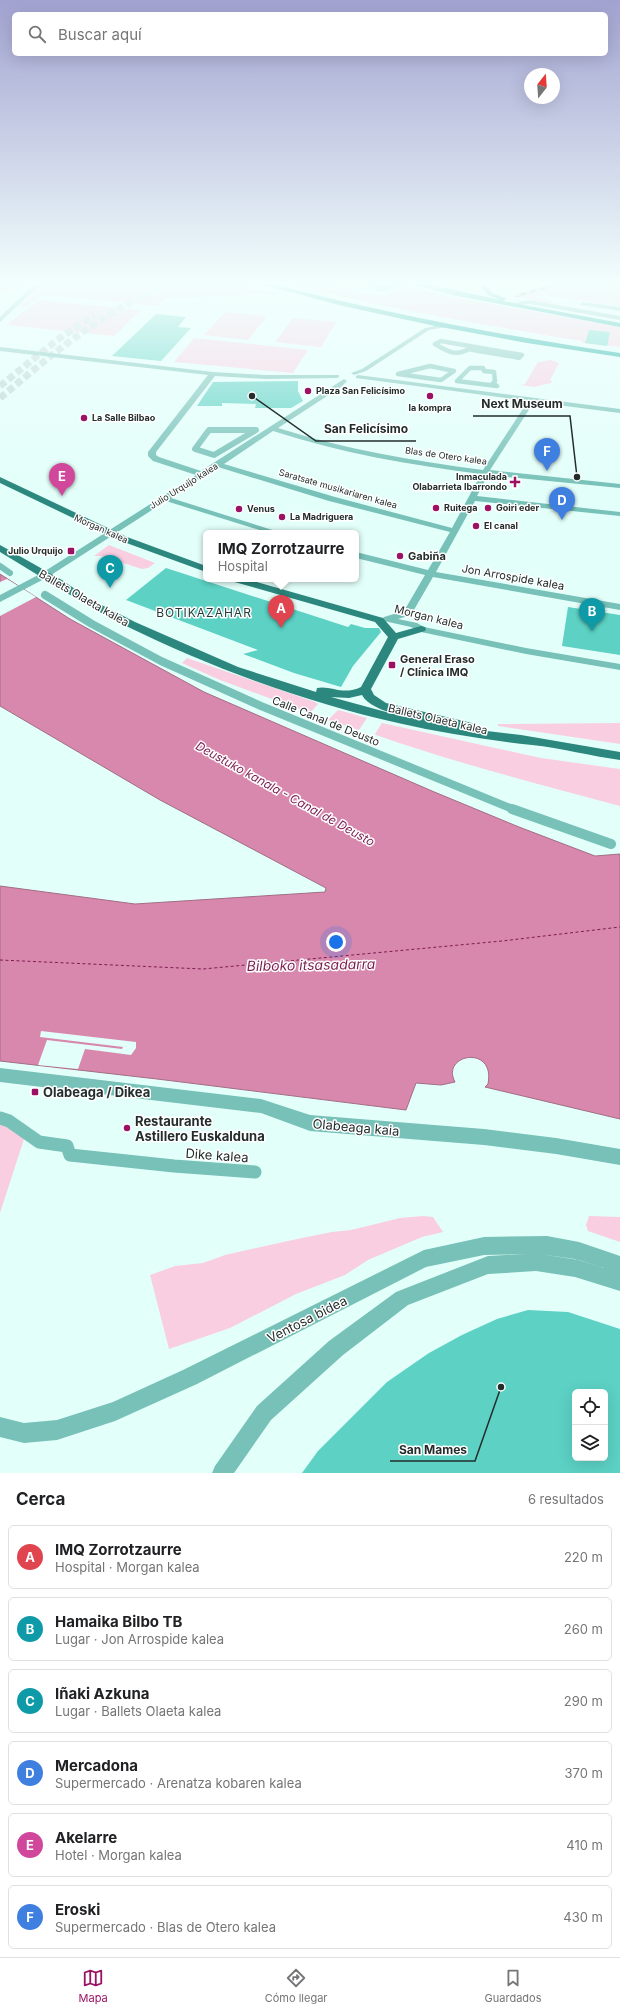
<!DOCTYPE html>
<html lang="es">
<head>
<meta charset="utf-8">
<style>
	body { margin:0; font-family:Inter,sans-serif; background:#f2f2f2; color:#202124 }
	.controls { position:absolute; right:12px; bottom:12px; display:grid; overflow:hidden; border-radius:6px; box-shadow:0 4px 16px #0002 }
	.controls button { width:36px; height:36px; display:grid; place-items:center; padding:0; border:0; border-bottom:1px solid #e0e0e0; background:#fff; color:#202124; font:20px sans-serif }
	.compass { position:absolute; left:524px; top:68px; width:36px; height:36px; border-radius:50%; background:#fff; box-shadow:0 4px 16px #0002; rotate:17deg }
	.you { position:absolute; left:336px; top:942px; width:14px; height:14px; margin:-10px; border:3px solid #fff; border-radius:50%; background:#1a73e8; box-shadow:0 0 0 6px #1a73e833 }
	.badge { display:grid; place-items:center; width:26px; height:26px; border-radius:50%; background:#9b1264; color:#fff; font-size:13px; font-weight:700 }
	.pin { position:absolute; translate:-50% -33px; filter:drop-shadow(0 1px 2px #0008) }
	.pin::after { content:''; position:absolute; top:21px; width:14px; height:12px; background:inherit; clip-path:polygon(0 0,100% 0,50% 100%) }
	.popup { position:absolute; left:203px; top:530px; width:156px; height:52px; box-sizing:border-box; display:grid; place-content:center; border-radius:6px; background:#fff; filter:drop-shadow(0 1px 3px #0005); font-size:13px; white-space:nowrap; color:#757577 }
	.popup b { font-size:15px; color:#202124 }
	.popup::after { content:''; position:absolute; left:50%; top:100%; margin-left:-8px; border:8px solid transparent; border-top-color:#fff }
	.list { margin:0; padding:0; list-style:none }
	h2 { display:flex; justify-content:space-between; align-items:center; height:52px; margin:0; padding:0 16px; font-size:17px }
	h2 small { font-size:13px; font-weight:400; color:#757577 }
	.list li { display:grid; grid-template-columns:26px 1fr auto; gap:12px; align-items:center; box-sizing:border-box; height:64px; margin:0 8px 8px; padding:0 8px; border:1px solid #e0e0e0; border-radius:6px }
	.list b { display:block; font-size:15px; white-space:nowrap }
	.list p { margin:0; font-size:13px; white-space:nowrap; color:#757577 }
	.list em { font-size:13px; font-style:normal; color:#757577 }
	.icon { flex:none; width:22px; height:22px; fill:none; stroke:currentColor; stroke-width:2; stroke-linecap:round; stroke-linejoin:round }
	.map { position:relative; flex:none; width:620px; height:1473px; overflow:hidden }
	.search { position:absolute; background:#fff; box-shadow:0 4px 16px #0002; left:12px; right:12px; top:12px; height:44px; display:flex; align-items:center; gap:10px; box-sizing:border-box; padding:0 14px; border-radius:6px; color:#757577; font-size:15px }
	.sheet { height:484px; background:#fff }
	nav { display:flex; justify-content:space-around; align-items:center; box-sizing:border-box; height:56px; border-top:1px solid #e0e0e0; background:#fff; font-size:11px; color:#757577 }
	nav a { display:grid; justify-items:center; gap:2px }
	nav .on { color:#9b1264 }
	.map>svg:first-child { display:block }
	.green { fill:#f9cee0 }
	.water { fill:#d888ad; stroke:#a26d86 }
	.pier { fill:#e3fffa }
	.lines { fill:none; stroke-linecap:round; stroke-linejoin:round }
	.ferry { stroke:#7c1e52; stroke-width:1; stroke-dasharray:3 2.5; stroke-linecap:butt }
	.building { fill:#5cd1c4; fill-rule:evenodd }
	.primary-tunnel { stroke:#bdd5d1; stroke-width:7; stroke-dasharray:7 3.5; stroke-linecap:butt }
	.pedestrian-far4 { stroke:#77c1b8; stroke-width:4.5 }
	.pedestrian-far3 { stroke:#77c1b8; stroke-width:6 }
	.pedestrian-far2 { stroke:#77c1b8; stroke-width:8 }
	.pedestrian-far1 { stroke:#77c1b8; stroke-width:10 }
	.pedestrian { stroke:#77c1b8; stroke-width:13 }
	.minor { fill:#77c1b8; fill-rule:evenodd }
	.secondary { fill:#03a599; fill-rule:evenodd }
	.primary { fill:#2c877e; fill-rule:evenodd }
	.rail-casing { stroke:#3b4745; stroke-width:2.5 }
	.rail { stroke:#fff; stroke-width:1.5; stroke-dasharray:5; stroke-linecap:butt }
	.poi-dot { fill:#9b1264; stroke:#fff; stroke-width:1.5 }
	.labels { text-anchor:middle; stroke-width:3; stroke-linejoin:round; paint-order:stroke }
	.far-poi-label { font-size:9px; font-weight:bold; fill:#232d2b; stroke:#fff; text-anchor:start }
	.far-street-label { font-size:9px; fill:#232d2b; stroke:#fff }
	.poi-label { font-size:11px; font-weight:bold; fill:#232d2b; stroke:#fff; text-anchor:start }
	.street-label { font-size:11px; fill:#232d2b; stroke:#fff }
	.neighbourhood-label { font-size:12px; letter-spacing:1px; fill:#243b38; stroke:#fff }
	.water-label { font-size:12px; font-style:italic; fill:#7c1e52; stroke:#fff }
	.near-poi-label { font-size:13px; font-weight:bold; fill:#232d2b; stroke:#fff; text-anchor:start }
	.near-street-label { font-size:13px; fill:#232d2b; stroke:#fff }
	.near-water-label { font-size:14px; font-style:italic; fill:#7c1e52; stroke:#fff }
	.leader { fill:none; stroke:#232d2b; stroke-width:1.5 }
	.callout-dot { fill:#232d2b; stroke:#fff; stroke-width:1.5 }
	.callout-label { font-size:12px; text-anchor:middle; font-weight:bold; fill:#232d2b; stroke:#fff; stroke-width:3; stroke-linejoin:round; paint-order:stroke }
</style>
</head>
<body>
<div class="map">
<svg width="620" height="1473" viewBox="0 0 620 1473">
	<rect width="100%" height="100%" fill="#e3fffa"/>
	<path class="green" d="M0 281H74L33 284 0 293Z
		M98 281 230 282 279 294 166 298 158 306 43 295 26 307 20 306 39 287Z
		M295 281H321L356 292 374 295 385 294 404 285 447 296 620 327V347L582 343V341C483 325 385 308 288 284Z
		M572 281H620V306L542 295 537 297 553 301 550 304 517 297Z
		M39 300 141 310 114 336 6 325Z
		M225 312 267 316 248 340 204 335Z
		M293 318 336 322 321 347 275 342Z
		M194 338 308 350 293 373 174 362Z
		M551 360 559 363 550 380 552 381 551 383 534 387 520 385 525 384 538 362Z
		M109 545 155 563 148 568 142 569 101 556H94Z
		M187 658 315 702 318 704 310 713 220 680 182 663Z
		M338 710 367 718 359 730 328 720Z
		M382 723 541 758 620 769V806C538 784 456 763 376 735L375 734Z
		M620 723V744L498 726V724Z
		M0 1124 25 1136 0 1213Z
		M423 1216 433 1217 443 1232 422 1237 368 1260 345 1275 296 1294 230 1328 169 1349 150 1275 175 1266 203 1263 225 1255 297 1239 332 1232 351 1230 400 1218Z
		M589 1216 620 1217V1242L588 1231 586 1225Z"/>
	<path class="water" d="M0 574 70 619 204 692 432 791 519 827 595 856 620 854V1119L485 1087 488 1084C496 1044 440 1054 455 1082L441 1085 416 1083 406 1110 157 1079 0 1061V886L135 904 325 892 326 888 160 800 0 706Z"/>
	<path class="pier" d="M7 579 36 597 0 616V582Z
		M41 1031 136 1042V1048L131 1055 85 1049 78 1069 38 1065 47 1040 122 1049 123 1047 40 1037Z"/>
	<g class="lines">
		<path class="ferry" d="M0 960 203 969 502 941 620 927"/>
	</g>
	<path class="building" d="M361 281H399L404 284 381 292Z
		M156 314 186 317 178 327 191 328 161 361 112 356Z
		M589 330 610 332 607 346 585 343Z
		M298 381V391L303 401 291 408H255L256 404 222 403V406H197L213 382Z
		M166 568 348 627 351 624 365 628H379L381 632 353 666 341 687 294 673 243 654 258 650 126 600Z
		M568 607 620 615V655L562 646Z
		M528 1310 568 1312 620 1329V1473H302L318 1451 387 1382 429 1353 462 1335 497 1319ZM575 1392H605V1458H575Z"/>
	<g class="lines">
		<path class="primary-tunnel" d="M0 386 57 340 94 315
			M0 398C37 367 73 336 115 311 135 299 157 291 178 281"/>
		<path class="pedestrian-far4" d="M441 341 522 355 519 358C502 354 486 353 469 349 455 357 447 351 435 344Z
			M430 366 454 371 441 380 398 374Z
			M470 368H483L484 371 494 372 495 381 493 383 497 386 457 381Z"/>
		<path class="pedestrian-far3" d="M209 430H256L214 455 195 449Z
			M0 566 10 573"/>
		<path class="pedestrian-far2" d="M45 595 92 624 161 661 261 706 515 810"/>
		<path class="pedestrian-far1" d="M512 809 611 844"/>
		<path class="pedestrian" d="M0 1118 9 1121 39 1142 67 1146 70 1155 174 1166 255 1172"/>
		<path class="minor" d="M61 281H87L38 287 0 322V317L34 284Z
			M529 300 620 316V320L529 304 517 305 514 303Z
			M583 302 620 307V311L581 305 580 304Z
			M444 324 447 326 446 327 429 330 366 371 354 375 351 373 362 369 425 328Z
			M0 347 213 372 266 375H339V377L337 378 266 379 215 376 156 452V455L159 457 201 471 344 379 347 381 341 387 278 428C345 449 413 461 483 470L528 401 356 378V376L358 375 620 409V413L534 402 490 470 620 484V488L488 475 477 496 620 512V516L475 501 436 572 620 604V610L433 577 411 615 398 619 417 623 424 627 526 648 620 664V670L526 654 421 632 411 627 384 621 382 619 384 617 404 611 425 575 356 558V552L428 570 450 532 329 501 218 467 171 498 282 533H269L166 501 48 577 0 602V595L42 573 196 475 153 461 148 456V452L208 375 0 351ZM273 431C341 453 410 465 481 474L452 528 335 497 224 464Z
			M0 1068 261 1099 310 1115 484 1129 556 1138 620 1149V1165L556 1154 484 1145 310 1131 261 1113 0 1082Z
			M547 1236 579 1242 620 1256V1291L575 1277 536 1271 488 1274 408 1305 343 1355 271 1420 234 1473H212L215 1466 257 1406 329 1341 396 1292 488 1256 526 1254 484 1255 426 1267 197 1384 115 1421 57 1440 24 1443 0 1437V1417L24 1423 57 1420 113 1402 183 1370 424 1250 484 1237ZM539 1254 579 1260 604 1268 575 1259Z"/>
		<path class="secondary" d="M249 281H260C379 312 499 335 620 353V357L527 343 435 326 343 306Z
			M400 281H412L501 300 488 295 477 281H483L492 293 505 298 506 299 503 301 620 323V327L453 295Z"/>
		<path class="primary" d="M0 477 127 537 206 566V572L121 541 0 483Z
			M0 545 62 580 88 598 135 622 238 667 316 692 317 688C331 685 343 696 361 687L388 637 375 622 231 581 230 579H246L383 618 396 633 421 626 425 627 426 629 425 631 398 639 371 689 374 695 386 703 472 723 474 726 470 729 521 735 620 752V760C591 756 561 748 532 745 487 740 442 733 398 723 304 702 212 668 126 626 82 604 42 577 0 552ZM362 695C372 714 421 719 442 724L397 715 331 697 349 698Z"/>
		<defs>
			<path id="rail" d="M516 296 568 281"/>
		</defs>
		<use href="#rail" class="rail-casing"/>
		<use href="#rail" class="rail"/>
	</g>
	<linearGradient id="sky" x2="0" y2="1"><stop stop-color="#a1a2d0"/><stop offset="0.58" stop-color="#f2fffd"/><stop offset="1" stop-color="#f2fffd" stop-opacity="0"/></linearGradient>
	<rect width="620" height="488" fill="url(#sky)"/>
	<g class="poi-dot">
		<circle cx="308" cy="391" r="4"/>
		<circle cx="430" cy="396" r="4"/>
		<circle cx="84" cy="418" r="4"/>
		<path d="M513 476h4v4h4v4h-4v4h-4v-4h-4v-4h4z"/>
		<circle cx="436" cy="508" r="4"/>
		<circle cx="488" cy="508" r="4"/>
		<circle cx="239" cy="509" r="4"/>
		<circle cx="282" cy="517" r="4"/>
		<circle cx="476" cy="526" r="4"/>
		<rect x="67" y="547" width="8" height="8" rx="2"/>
		<circle cx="400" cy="556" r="4"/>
		<rect x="388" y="661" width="8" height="8" rx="2"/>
		<rect x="31" y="1088" width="8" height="8" rx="2"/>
		<circle cx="127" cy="1128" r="4"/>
	</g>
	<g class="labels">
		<g class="far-poi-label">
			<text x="316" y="394">Plaza San Felicísimo</text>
			<text x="430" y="411" text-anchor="middle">la kompra</text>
			<text x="92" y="421">La Salle Bilbao</text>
			<text x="507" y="480" text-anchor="end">Inmaculada<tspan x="507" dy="10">Olabarrieta Ibarrondo</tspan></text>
			<text x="444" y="511">Ruitega</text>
			<text x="496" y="511">Goiri eder</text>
			<text x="247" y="512">Venus</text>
			<text x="290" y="520">La Madriguera</text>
			<text x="484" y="529">El canal</text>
			<text x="63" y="554" text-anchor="end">Julio Urquijo</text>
		</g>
		<g class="far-street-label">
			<text transform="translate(446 456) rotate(8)" y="3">Blas de Otero kalea</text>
			<text transform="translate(184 486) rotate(-32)" y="3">Julio Urquijo kalea</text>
			<text transform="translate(338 489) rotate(16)" y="3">Saratsate musikariaren kalea</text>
			<text transform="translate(101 529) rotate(24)" y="3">Morgan kalea</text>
		</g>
		<g class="poi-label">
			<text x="408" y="560">Gabiña</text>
			<text x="400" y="663">General Eraso<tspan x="400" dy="13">/ Clínica IMQ</tspan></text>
		</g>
		<g class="street-label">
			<text transform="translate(513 577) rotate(10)" y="4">Jon Arrospide kalea</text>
			<text transform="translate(84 598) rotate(30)" y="4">Ballets Olaeta kalea</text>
			<text transform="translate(429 617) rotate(14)" y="4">Morgan kalea</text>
			<text transform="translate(438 719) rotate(13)" y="4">Ballets Olaeta kalea</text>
			<text transform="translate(326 721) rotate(22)" y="4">Calle Canal de Deusto</text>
		</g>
		<g class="neighbourhood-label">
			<text x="204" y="617">BOTIKAZAHAR</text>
		</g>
		<g class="water-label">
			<text transform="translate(285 794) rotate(29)" y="4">Deustuko kanala - Canal de Deusto</text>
		</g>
		<g class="near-poi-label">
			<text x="43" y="1097">Olabeaga / Dikea</text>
			<text x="135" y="1126">Restaurante<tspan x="135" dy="15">Astillero Euskalduna</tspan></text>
		</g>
		<g class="near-street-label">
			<text transform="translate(356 1127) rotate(5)" y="5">Olabeaga kaia</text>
			<text transform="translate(217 1155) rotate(4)" y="5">Dike kalea</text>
			<text transform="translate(307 1319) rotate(-27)" y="5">Ventosa bidea</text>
		</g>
		<g class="near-water-label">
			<text transform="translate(311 965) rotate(-1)" y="5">Bilboko itsasadarra</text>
		</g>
	</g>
	<path class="leader" d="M577 477L570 416H473M252 396L316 441H416M501 1387L475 1461H390"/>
	<g class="callout-dot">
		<circle cx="577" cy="477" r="4"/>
		<circle cx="252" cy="396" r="4"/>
		<circle cx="501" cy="1387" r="4"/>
	</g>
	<g class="callout-label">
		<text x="522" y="408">Next Museum</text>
		<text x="366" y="433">San Felicísimo</text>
		<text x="433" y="1454">San Mames</text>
	</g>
</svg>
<div class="controls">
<button><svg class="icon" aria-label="locate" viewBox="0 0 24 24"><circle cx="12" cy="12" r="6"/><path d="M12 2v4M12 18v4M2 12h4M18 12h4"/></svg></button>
<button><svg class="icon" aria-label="layers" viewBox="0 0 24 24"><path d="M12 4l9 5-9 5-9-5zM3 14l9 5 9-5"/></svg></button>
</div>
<svg class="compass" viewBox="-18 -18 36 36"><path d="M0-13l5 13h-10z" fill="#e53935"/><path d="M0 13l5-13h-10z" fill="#757577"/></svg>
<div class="you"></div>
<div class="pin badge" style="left:281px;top:628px;background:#e0444e">A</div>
<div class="popup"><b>IMQ Zorrotzaurre</b>Hospital</div>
<div class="pin badge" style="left:592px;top:631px;background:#0f9aa8">B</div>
<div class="pin badge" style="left:110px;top:588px;background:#0f9aa8">C</div>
<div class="pin badge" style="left:562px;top:520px;background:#3f7fe0">D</div>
<div class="pin badge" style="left:62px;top:496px;background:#d1479c">E</div>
<div class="pin badge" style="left:547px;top:471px;background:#3f7fe0">F</div>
<div class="search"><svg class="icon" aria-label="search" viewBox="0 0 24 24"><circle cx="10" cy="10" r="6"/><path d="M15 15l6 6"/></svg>Buscar aquí</div>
</div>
<section class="sheet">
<h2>Cerca<small>6 resultados</small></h2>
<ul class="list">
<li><span class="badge" style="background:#e0444e">A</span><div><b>IMQ Zorrotzaurre</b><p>Hospital · Morgan kalea</p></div><em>220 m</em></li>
<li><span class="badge" style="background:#0f9aa8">B</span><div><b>Hamaika Bilbo TB</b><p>Lugar · Jon Arrospide kalea</p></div><em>260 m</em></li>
<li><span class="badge" style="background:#0f9aa8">C</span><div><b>Iñaki Azkuna</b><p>Lugar · Ballets Olaeta kalea</p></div><em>290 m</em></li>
<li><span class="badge" style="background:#3f7fe0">D</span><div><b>Mercadona</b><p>Supermercado · Arenatza kobaren kalea</p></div><em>370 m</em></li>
<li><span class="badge" style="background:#d1479c">E</span><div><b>Akelarre</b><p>Hotel · Morgan kalea</p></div><em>410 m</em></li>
<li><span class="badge" style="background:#3f7fe0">F</span><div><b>Eroski</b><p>Supermercado · Blas de Otero kalea</p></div><em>430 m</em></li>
</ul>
</section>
<nav>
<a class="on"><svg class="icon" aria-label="map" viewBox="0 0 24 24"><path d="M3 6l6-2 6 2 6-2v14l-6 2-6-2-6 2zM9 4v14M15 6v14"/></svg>Mapa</a>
<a><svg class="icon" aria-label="directions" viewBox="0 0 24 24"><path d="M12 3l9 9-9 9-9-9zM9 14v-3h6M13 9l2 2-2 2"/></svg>Cómo llegar</a>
<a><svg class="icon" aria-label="saved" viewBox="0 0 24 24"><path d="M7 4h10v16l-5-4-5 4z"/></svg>Guardados</a>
</nav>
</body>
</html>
